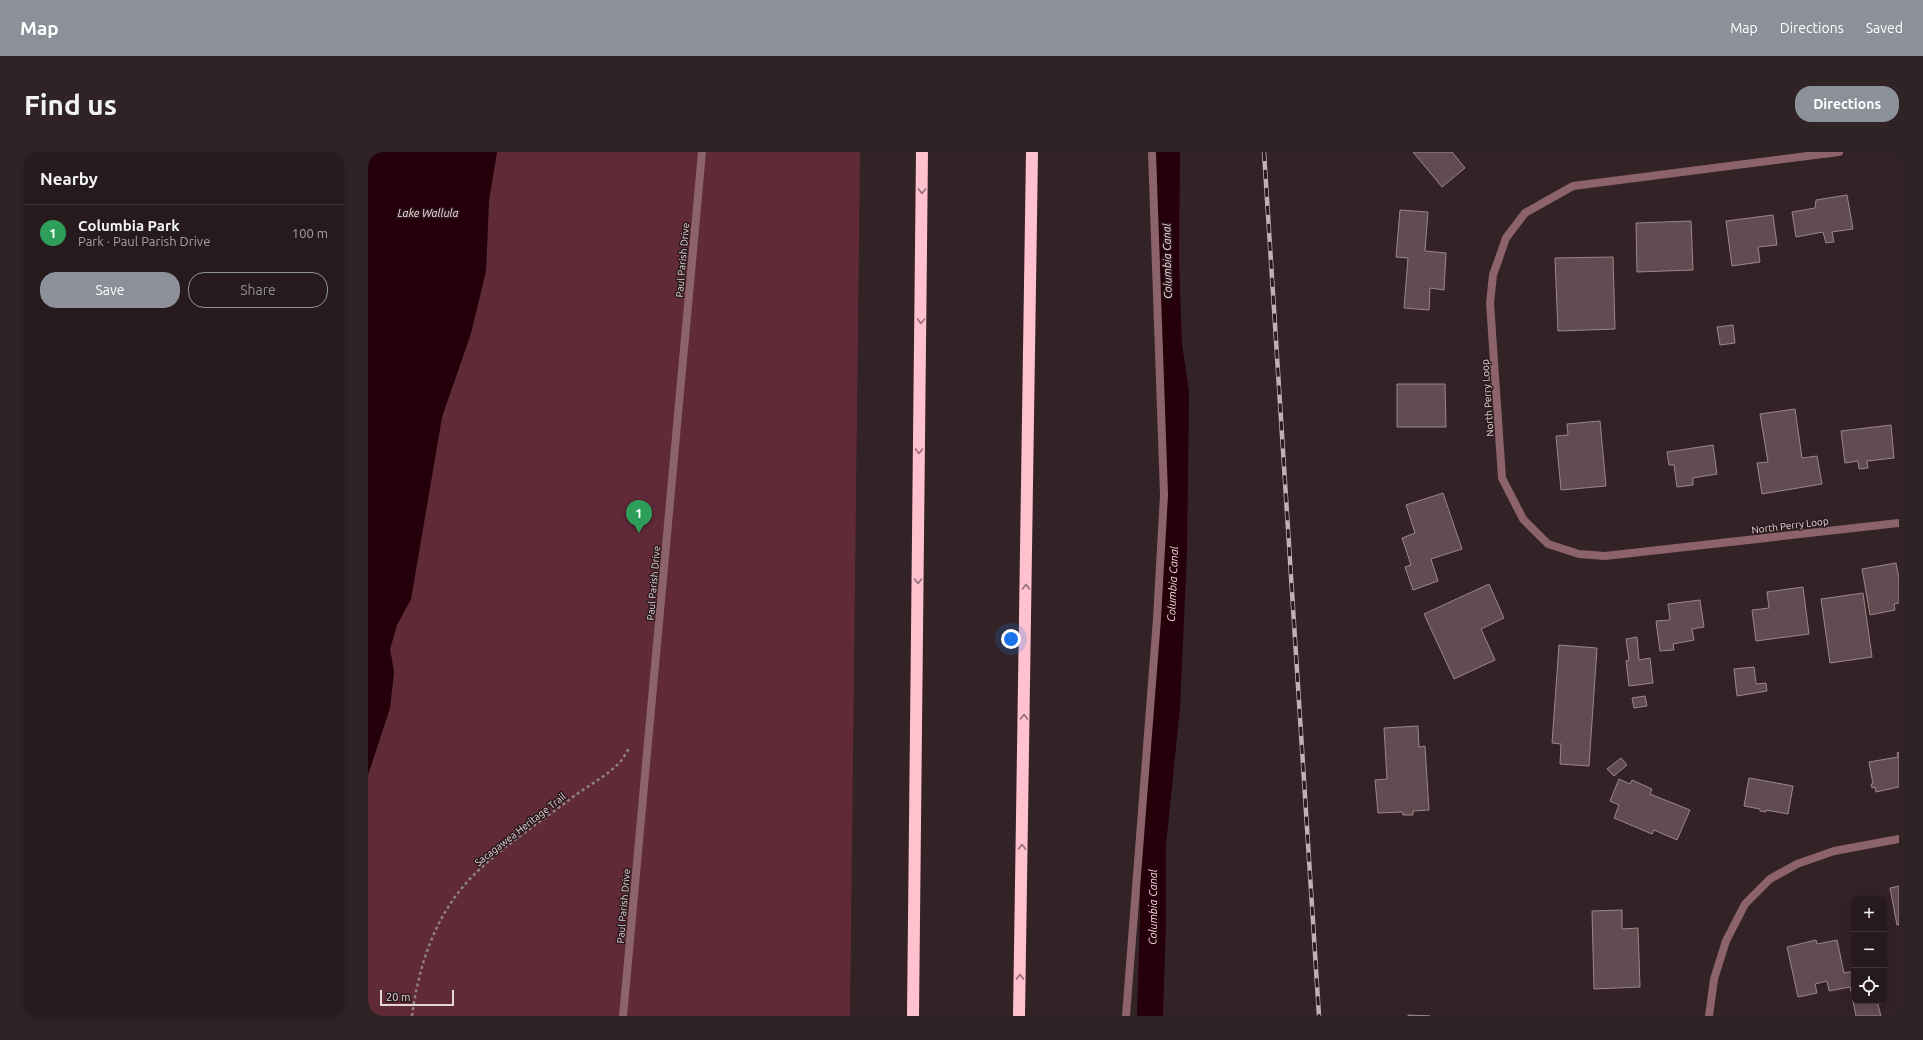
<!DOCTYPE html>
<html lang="en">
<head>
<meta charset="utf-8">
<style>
	body { margin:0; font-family:Ubuntu,sans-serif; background:#2f2325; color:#f1f3f6 }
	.controls { position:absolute; right:12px; bottom:12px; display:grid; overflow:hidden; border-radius:8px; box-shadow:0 2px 10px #0003 }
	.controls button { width:36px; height:36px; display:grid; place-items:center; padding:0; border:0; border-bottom:1px solid #43383b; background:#271a1c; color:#f1f3f6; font:20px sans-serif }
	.scale { position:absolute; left:12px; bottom:10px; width:74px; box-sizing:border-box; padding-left:4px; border:2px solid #e4d7d9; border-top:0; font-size:11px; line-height:14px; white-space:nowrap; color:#e4d7d9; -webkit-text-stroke:3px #2a191d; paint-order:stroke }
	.you { position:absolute; left:643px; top:487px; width:14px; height:14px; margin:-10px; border:3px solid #fff; border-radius:50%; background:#1a73e8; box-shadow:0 0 0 6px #1a73e833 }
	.badge { display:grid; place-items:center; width:26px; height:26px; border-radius:50%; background:#8c9099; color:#fff; font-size:13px; font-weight:700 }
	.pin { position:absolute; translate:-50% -33px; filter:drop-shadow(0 1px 2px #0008) }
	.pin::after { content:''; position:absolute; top:21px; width:14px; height:12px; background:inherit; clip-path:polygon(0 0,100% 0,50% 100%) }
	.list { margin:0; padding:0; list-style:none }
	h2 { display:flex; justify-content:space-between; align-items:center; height:52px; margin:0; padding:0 16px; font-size:17px }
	h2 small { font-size:13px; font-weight:400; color:#a4a1a3 }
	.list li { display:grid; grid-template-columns:26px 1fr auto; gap:12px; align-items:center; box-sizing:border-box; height:56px; padding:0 16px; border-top:1px solid #43383b }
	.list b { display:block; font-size:15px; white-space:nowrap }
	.list p { margin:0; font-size:13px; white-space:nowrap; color:#a4a1a3 }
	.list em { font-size:13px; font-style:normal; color:#a4a1a3 }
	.actions { display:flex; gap:8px; padding:12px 16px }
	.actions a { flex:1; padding:9px 0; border:1px solid #8c9099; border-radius:16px; text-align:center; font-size:14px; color:#8c9099 }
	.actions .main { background:#8c9099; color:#fff }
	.icon { flex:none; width:22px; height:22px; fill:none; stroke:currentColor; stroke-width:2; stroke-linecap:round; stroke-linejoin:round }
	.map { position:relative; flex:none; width:1531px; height:864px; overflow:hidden; border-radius:16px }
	header { display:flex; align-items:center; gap:24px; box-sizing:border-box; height:56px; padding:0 20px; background:#8c9099; color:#fff }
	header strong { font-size:19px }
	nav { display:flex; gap:22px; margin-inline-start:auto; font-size:14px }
	.intro { display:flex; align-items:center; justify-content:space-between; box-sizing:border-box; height:96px; padding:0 24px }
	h1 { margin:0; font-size:28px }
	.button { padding:10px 18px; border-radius:16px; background:#8c9099; color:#fff; font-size:14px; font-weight:700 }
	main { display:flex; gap:24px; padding:0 24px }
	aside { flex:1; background:#271a1c; border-radius:16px; box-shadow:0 2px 10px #0003 }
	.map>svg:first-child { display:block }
	.green { fill:#602a38 }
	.water { fill:#25000a }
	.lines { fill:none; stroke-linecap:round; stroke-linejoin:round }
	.canal { stroke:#25000a; stroke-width:26 }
	.building { fill:#614d51; stroke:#9d868a }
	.path { stroke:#908184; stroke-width:2.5; stroke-dasharray:3 3; stroke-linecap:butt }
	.service { stroke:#8c636b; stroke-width:8 }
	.minor { stroke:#8c636b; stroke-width:8 }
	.tertiary { stroke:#8c636b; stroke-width:8 }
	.motorway { stroke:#ffc1cd; stroke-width:12 }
	.rail-casing { stroke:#bfb1b4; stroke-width:4.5 }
	.rail { stroke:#2a191d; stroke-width:3; stroke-dasharray:9; stroke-linecap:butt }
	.oneway { stroke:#946d75 }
	.labels { text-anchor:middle; stroke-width:3; stroke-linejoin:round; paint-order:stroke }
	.street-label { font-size:10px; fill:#e4d7d9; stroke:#2a191d }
	.water-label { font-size:11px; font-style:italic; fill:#f8dde2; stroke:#2a191d }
</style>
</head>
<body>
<header>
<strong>Map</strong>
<nav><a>Map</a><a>Directions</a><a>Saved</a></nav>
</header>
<div class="intro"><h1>Find us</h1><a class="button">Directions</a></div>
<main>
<aside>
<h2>Nearby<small></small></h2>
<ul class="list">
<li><span class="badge" style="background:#2e9e5b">1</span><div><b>Columbia Park</b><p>Park · Paul Parish Drive</p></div><em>100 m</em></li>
</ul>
<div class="actions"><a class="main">Save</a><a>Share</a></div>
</aside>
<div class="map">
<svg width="1531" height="864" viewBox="0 0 1531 864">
	<rect width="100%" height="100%" fill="#342326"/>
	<path class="green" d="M129 0H492L482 864H0V623L22 556 26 520 22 497 29 473 43 447 74 265 103 181 118 119 121 48Z"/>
	<path class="water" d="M0 0H129L121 48 118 119 103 181 74 265 43 447 29 473 22 497 26 520 22 556 0 623Z"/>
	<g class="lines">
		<path class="canal" id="s1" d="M782 864 785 767V693L799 555 806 400 808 241 801 193 798 107 799 0"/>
	</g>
	<path class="building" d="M1045 0H1084L1097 16 1074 35Z
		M1479 43 1485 77 1464 80 1466 90 1458 91 1455 80 1428 85 1424 60 1447 56 1448 48Z
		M1032 58 1060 60 1057 99 1078 101 1076 138 1062 136 1061 158 1036 156 1040 106 1028 105Z
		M1405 63 1409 93 1390 95 1392 110 1364 114 1358 69Z
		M1323 69 1325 118 1269 120 1268 71Z
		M1245 105 1247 177 1190 179 1187 106Z
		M1365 173 1367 191 1352 193 1349 175Z
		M1029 232H1077L1078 275H1029Z
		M1427 257 1434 306 1449 304 1454 332 1394 342 1389 311 1400 310 1392 262Z
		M1232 269 1238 334 1193 338 1188 284 1200 283 1199 272Z
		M1523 273 1526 306 1499 309 1500 316 1491 317 1490 309 1477 311 1473 279Z
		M1345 293 1349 322 1325 326V333L1309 335 1306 313H1301L1299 300Z
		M1075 341 1094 397 1063 407 1070 429 1045 438 1037 415 1043 413 1034 386 1047 381 1038 353Z
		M1528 411 1531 427V451L1526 452 1527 458 1502 463 1494 417Z
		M1121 432 1136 466 1113 477 1127 508 1086 527 1056 462Z
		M1435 435 1441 482 1388 489 1384 458 1401 456 1399 440Z
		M1495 441 1504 505 1462 511 1453 447Z
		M1332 448 1336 475 1324 477 1326 488 1305 492 1306 498 1292 499 1288 469 1302 468 1300 452Z
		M1269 485 1271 508 1282 506 1285 531 1261 534 1258 509 1261 508 1258 487Z
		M1191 493 1229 496 1221 614 1192 612 1193 592 1184 591Z
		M1386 515 1388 532 1398 531 1399 539 1369 544 1366 517Z
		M1277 544 1279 554 1266 556 1264 546Z
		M1050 574 1051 595 1057 594 1061 658 1045 659V663H1035L1034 660 1010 661 1007 628 1019 627 1016 576Z
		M1531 600V635L1508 640 1507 635 1504 636 1503 632H1505L1501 610 1530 605 1529 601Z
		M1253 606 1259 613 1246 624 1239 617Z
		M1381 626 1425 634 1420 662 1398 658V660L1392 659V657L1376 654Z
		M1251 627 1262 632 1264 628 1284 637 1282 642 1322 658 1309 688 1286 678 1284 682 1246 666 1251 653 1242 649Z
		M1531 734V773H1529L1522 736Z
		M1254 758V777L1270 776 1272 835 1226 837 1224 759Z
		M1448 788 1449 792 1469 788 1476 821 1486 819V849H1509L1513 864H1488L1482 835 1461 839 1459 829 1447 832 1449 841 1430 845 1419 795Z
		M1040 863 1062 864H1040Z"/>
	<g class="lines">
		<path class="path" d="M44 864C50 819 64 772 94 736 121 703 167 674 201 648 216 636 234 627 248 614 254 609 258 601 262 595"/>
		<path class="service" d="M758 864 789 467 796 343 784 0"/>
		<path class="minor" d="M1471 0 1205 34 1157 61 1138 86 1125 123 1122 151 1134 326 1155 367 1180 392 1211 402 1237 404 1531 371
			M1341 864 1346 827 1358 789 1377 752 1402 727 1429 712 1466 699 1531 687"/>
		<path class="tertiary" d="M255 864 334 0"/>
		<path class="motorway" d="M545 864 554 0
			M651 864 664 0"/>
		<defs>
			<path id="rail" d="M896 0 951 864"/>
		</defs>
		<use href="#rail" class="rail-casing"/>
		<use href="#rail" class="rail"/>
	</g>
	<defs><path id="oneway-chevron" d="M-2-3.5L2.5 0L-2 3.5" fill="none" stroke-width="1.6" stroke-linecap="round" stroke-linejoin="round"/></defs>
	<g class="oneway">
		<use href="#oneway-chevron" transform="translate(554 39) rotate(91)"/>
		<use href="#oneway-chevron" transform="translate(553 169) rotate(91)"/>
		<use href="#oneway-chevron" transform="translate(551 299) rotate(91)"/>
		<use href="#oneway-chevron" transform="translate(550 429) rotate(91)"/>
		<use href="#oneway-chevron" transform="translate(658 435) rotate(-89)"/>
		<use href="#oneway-chevron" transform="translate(656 565) rotate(-89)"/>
		<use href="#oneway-chevron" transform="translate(654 695) rotate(-89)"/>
		<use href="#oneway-chevron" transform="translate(652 825) rotate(-89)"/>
	</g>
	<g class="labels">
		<g class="street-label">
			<text transform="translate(314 108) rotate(-85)" y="4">Paul Parish Drive</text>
			<text transform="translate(1119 246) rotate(-94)" y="4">North Perry Loop</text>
			<text transform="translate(1422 373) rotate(-7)" y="4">North Perry Loop</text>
			<text transform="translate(285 431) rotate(-85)" y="4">Paul Parish Drive</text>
			<text transform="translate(152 677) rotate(-38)" y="4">Sacagawea Heritage Trail</text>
			<text transform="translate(255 754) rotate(-85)" y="4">Paul Parish Drive</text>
		</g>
		<g class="water-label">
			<text x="60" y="65">Lake Wallula</text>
			<text transform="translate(799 109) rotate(-91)" y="4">Columbia Canal</text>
			<text dy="4" stroke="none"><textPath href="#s1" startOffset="433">Columbia Canal</textPath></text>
			<text dy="4" stroke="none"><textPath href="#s1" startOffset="109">Columbia Canal</textPath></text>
		</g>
	</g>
</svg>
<div class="controls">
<button>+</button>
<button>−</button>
<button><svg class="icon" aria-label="locate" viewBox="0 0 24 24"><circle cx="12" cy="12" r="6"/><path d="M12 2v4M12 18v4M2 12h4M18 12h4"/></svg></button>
</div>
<div class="scale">20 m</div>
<div class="you"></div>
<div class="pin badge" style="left:271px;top:381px;background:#2e9e5b">1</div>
</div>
</main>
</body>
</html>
